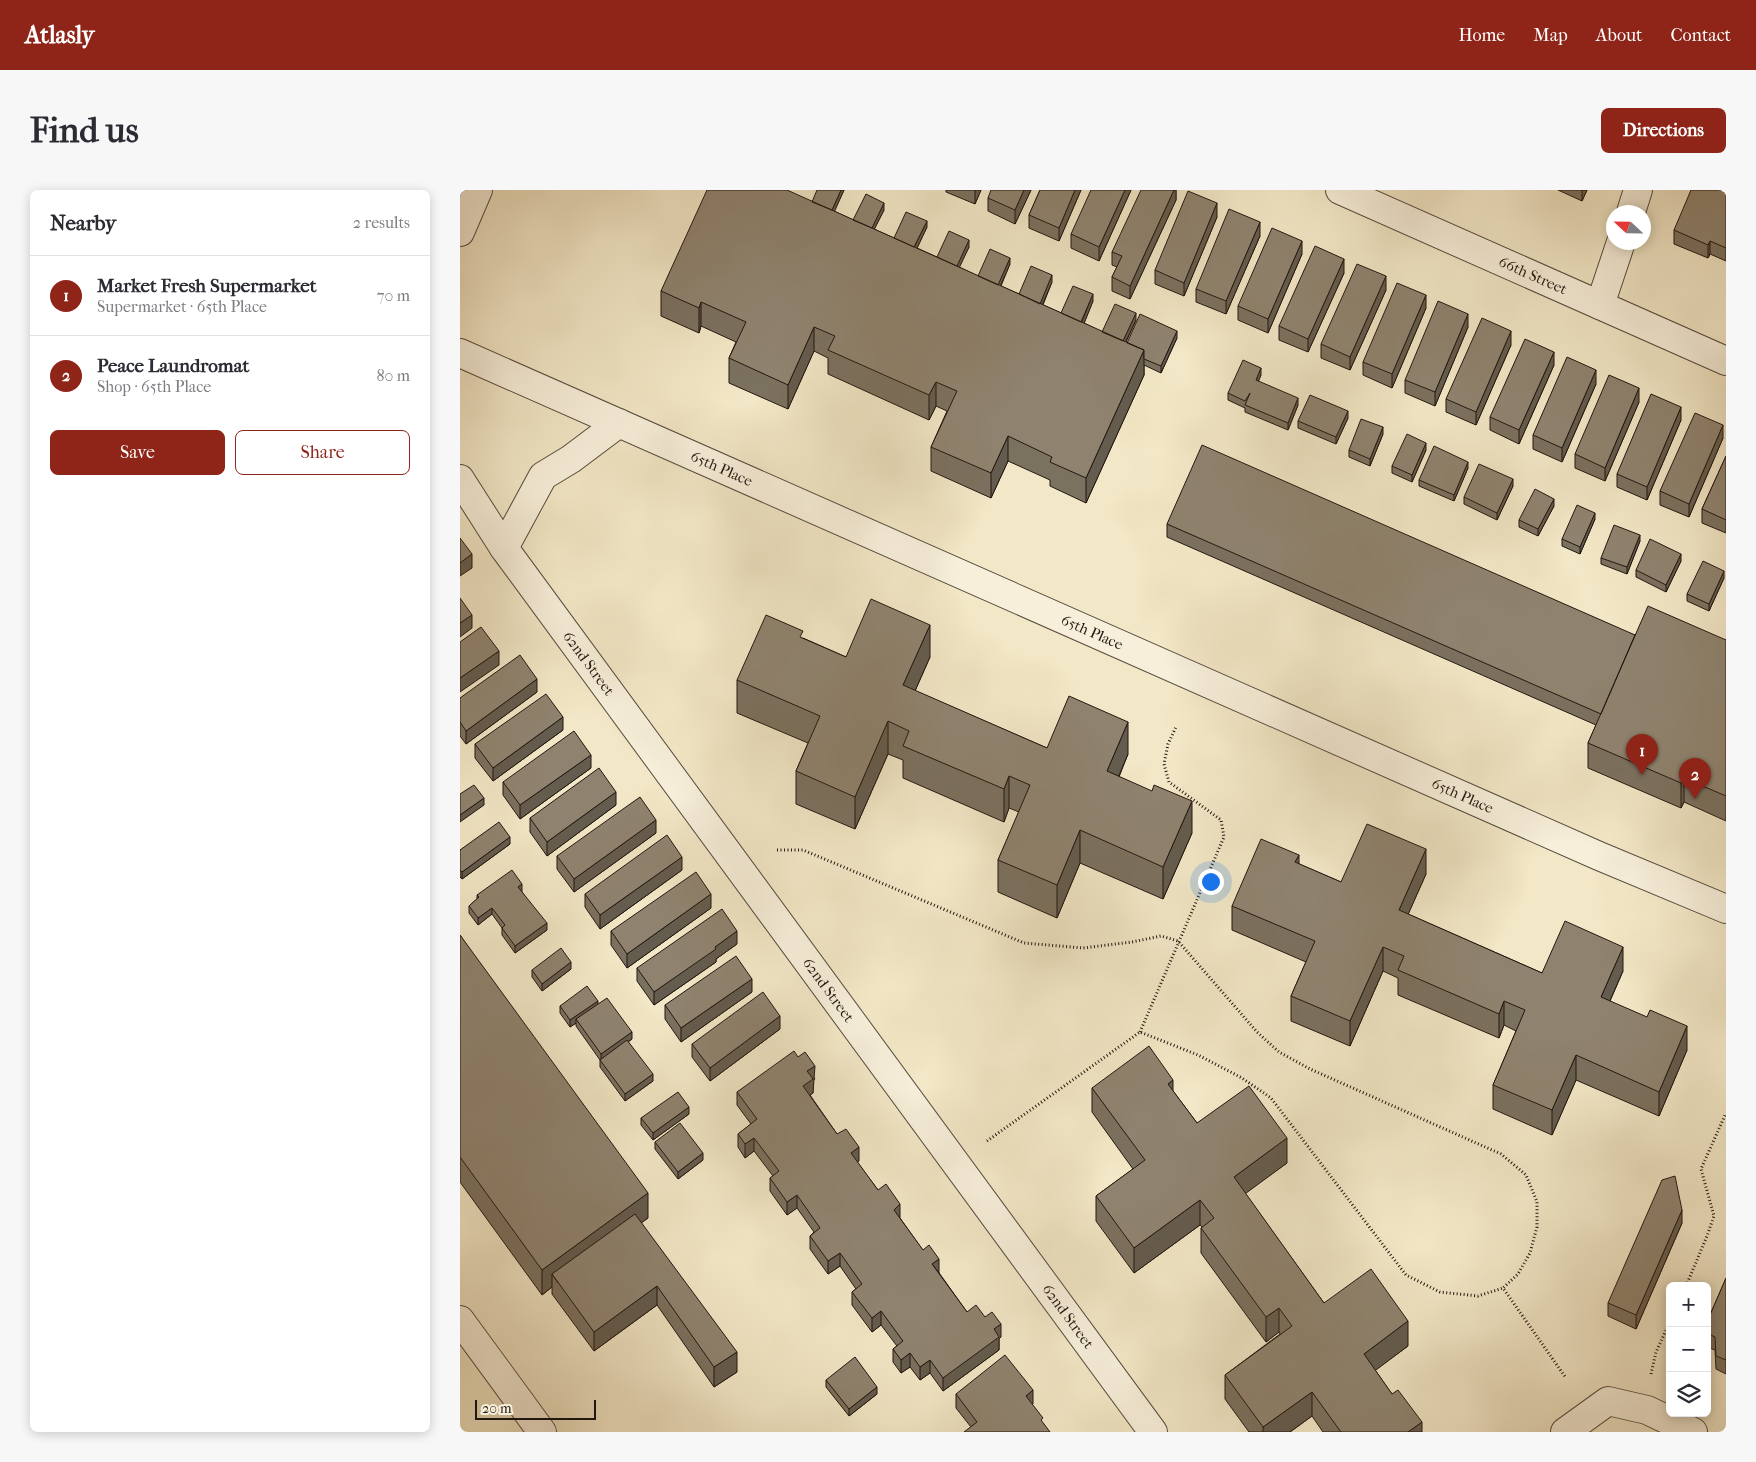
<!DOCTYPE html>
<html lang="en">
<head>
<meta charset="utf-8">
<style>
	body { margin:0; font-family:"IM FELL French Canon",serif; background:#f7f7f7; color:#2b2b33 }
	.controls { position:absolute; right:15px; bottom:15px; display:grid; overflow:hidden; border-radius:8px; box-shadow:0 2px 12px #0003 }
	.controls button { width:45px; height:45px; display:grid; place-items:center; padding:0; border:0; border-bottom:1px solid #e1e1e2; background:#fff; color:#2b2b33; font:25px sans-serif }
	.compass { position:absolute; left:1146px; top:15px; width:45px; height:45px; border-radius:50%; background:#fff; box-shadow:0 2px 12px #0003; rotate:292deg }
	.scale { position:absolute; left:15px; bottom:12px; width:121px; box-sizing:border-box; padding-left:5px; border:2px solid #231711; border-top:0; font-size:14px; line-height:18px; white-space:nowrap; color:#231711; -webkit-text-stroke:4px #f7efda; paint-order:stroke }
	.you { position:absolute; left:750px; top:691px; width:18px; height:18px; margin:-12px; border:4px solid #fff; border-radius:50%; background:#1a73e8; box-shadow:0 0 0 8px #1a73e833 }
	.badge { display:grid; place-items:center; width:32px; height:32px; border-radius:50%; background:#8f2418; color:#fff; font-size:16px; font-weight:700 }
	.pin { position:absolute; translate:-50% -41px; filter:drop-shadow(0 1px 2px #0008) }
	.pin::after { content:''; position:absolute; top:26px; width:18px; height:15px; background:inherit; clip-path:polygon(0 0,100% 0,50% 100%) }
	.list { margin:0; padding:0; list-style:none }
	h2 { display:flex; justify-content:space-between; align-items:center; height:65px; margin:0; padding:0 20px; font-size:21px }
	h2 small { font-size:16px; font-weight:400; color:#7c7c81 }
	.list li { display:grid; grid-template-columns:32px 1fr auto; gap:15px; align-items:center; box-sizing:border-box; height:80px; padding:0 20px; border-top:1px solid #e1e1e2 }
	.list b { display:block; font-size:19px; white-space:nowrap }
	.list p { margin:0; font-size:16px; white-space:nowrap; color:#7c7c81 }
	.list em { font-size:16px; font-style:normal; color:#7c7c81 }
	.actions { display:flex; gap:10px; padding:15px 20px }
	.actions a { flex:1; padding:11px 0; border:1px solid #8f2418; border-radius:8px; text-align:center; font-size:18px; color:#8f2418 }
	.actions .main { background:#8f2418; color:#fff }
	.icon { flex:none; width:28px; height:28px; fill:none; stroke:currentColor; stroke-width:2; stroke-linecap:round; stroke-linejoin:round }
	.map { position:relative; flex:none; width:1266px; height:1242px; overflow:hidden; border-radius:8px }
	header { display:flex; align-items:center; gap:30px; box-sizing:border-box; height:70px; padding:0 25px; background:#8f2418; color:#fff }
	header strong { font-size:24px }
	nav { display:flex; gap:28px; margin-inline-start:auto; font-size:18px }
	.intro { display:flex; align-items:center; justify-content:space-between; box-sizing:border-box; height:120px; padding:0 30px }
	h1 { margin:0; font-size:35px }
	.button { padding:12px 22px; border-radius:8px; background:#8f2418; color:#fff; font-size:18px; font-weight:700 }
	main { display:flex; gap:30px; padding:0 30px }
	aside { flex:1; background:#fff; border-radius:8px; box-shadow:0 2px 12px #0003 }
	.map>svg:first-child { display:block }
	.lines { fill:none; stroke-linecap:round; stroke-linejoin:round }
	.minor-casing { stroke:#574b3e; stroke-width:30 }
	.tertiary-casing { stroke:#574b3e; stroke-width:30 }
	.path { stroke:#231711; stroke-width:3; stroke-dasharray:1 2.5; stroke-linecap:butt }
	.minor { stroke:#f7efda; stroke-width:28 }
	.tertiary { stroke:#f7efda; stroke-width:28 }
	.wall { fill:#7b715f; stroke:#231711 }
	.shaded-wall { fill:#645c4e; stroke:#231711 }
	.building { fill:#8f836f; stroke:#231711 }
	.labels { text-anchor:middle; stroke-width:4; stroke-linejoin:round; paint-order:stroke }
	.street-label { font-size:15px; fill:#231711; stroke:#f7efda }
</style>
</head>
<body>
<header>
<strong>Atlasly</strong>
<nav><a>Home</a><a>Map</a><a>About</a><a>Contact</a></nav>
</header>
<div class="intro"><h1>Find us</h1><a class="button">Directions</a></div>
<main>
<aside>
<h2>Nearby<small>2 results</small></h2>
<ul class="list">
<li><span class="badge">1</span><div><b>Market Fresh Supermarket</b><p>Supermarket · 65th Place</p></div><em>70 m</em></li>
<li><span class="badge">2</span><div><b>Peace Laundromat</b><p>Shop · 65th Place</p></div><em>80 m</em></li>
</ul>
<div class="actions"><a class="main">Save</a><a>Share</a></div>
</aside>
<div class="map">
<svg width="1266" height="1242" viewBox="0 0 1266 1242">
	<rect width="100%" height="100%" fill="#f2e7c6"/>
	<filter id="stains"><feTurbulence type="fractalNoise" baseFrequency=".004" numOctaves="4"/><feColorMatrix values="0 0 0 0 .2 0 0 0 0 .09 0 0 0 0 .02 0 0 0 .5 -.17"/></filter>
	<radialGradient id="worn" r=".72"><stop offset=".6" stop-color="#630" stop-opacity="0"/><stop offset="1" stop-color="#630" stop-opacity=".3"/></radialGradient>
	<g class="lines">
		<defs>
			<g id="minor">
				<path id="s1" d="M880 0 1266 171"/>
				<path d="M1171 22 1178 0"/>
				<path d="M0 42 18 0"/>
				<path d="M1140 115 1161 52"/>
				<path id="s2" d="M0 289 44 358 693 1242"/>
				<path d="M44 358 83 286 111 269 159 233"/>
				<path d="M1105 1242 1148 1211 1187 1220 1233 1242"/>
			</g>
			<g id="tertiary">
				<path id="s3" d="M0 163 1139 666 1266 719"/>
				<path d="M0 1130 82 1242"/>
			</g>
		</defs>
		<use href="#minor" class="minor-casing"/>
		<use href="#tertiary" class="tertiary-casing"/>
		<path class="path" d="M317 660H343L564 753 623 758 672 752 701 746 718 751 797 842 819 862 850 879 1041 964 1066 985 1077 1012V1037L1070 1063 1058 1084 1043 1098 1106 1188
			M680 842 764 647 761 630 709 592 704 574 708 554 716 537
			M527 951 680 842 738 865 782 888 811 908 946 1085 980 1102 1018 1106 1043 1098
			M1226 1096 1247 1046 1254 1026 1241 979 1266 923
			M1191 1184 1196 1162 1210 1132"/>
		<use href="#minor" class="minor"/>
		<use href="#tertiary" class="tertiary"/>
	</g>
	<path class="wall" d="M384 0 374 21 393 30 424 20 414 39 434 48 467 37 457 58 477 67 509 57 499 77 518 86 550 74 541 96 559 104 592 92 583 115 601 123 633 111 624 133 642 142 676 130 666 152 667 153 717 148 701 183 684 175V185L626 313 590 296V290L548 271 531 308 471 281V257L487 221 476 216 469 230 368 184V168L354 161 328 219 269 193V168L276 152 241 136 239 143 201 126V101L352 12Z
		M486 0H521L515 14 486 2Z
		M571 0 555 34 528 21V8Z
		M580 0H621L599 51 569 38V25Z
		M671 0 639 71 611 58V44Z
		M716 0V10L670 109 652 101V87L657 77 652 75V62Z
		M1098 0H1127L1122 11Z
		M1266 0V71L1250 64 1248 68 1214 54V40Z
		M757 27 724 106 695 94V80Z
		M800 46 766 124 736 112V99Z
		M842 64 808 143 778 130V116Z
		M884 83 848 162 819 150V136Z
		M926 100 890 180 861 168V154Z
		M966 118 932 198 903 185V172Z
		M1008 137 975 216 945 203V190Z
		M1051 155 1016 235 986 222V209Z
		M1094 175 1059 254 1030 240V227Z
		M801 185 798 192 838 215 828 240 785 222V218L768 210V203Z
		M1136 194 1102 272 1073 259V245Z
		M1179 212 1145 291 1115 278V264Z
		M888 228 876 254 838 238V231Z
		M1221 230 1187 310 1157 297V284Z
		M923 244 910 276 889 267V260Z
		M1263 248 1229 327 1200 315V301Z
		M966 260 952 292 932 283V276Z
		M1266 266V343L1242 333V319Z
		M1008 278 994 311 959 296V290Z
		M1053 296 1037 330 1004 314V307Z
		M1094 316 1078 346 1059 337V330Z
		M1135 329 1120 364 1102 356V349Z
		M707 334 1175 445 1266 450V631L1224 612 1221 618 1128 578V553L1136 535 707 347Z
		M1180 351 1167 384 1141 374V368Z
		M1221 371 1206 402 1176 387V380Z
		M1264 388 1249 421 1227 411V404Z
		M343 448 386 467H470L455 501 587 558 668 564 659 587 732 643 703 709 620 673 597 728 538 702V670L559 622 549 618 544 632 443 588V570L428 564 395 639 336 614V581L348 553 277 523V490Z
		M77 502 6 554 0 546V508Z
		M103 540 33 591 15 568V554Z
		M131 578 60 629 43 605V592Z
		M156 615 87 666 70 642V628Z
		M196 643 114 702 97 679V666Z
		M50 654 2 689 0 687V660Z
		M839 674 881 692 966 684 948 724 1082 783 1163 781 1150 811 1227 860 1199 926 1116 890 1092 945 1033 919V895L1056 841 1044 835 1039 848 938 805V788L923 781 890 856 831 831V806L846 772 772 740V716Z
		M222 680 140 739 125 717V704Z
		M62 701V702L87 740 55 763 42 745V738L32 724 18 735 9 723V716L17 709V705Z
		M251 718 167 778 151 755V741Z
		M0 745 188 1028 181 1033 277 1182 254 1197 197 1115 134 1161 92 1104V1097L82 1105 0 992Z
		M277 754 256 769V772L194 815 177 791V778Z
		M111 779 82 801 72 787V780Z
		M292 802 221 852 205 829V815Z
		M138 814 172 849 168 852 193 891 165 911 140 877V870L116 836V833L110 837 100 823V816Z
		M320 839 250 891 232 867V854Z
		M338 867 355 889 353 890V903L350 905 377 944 399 971 397 972 418 1000 440 1028 507 1122 525 1127 541 1147 539 1149V1160L483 1201 470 1183 460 1190 450 1177 441 1183 433 1172V1159L437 1156 421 1135 412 1142 392 1115V1102L396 1099 380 1076 368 1084 350 1059V1046L354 1042 337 1018 327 1025 310 1001V988L313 986 294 961 285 968 278 957V944L291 934 277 915V902Z
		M632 898 713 901 737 933 827 973 785 1003 864 1113 948 1156 915 1180 932 1204 962 1242H863L852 1226 830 1242H789L765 1209V1185L820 1144 819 1142 806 1152 741 1063V1038L742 1037 740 1035 674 1083 636 1031V1006L673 979 632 922Z
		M229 924 193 950 181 935V928Z
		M195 952 243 970 218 989 195 959Z
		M1222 1033 1176 1139 1148 1126V1113Z
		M1266 1088V1184L1256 1179 1255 1160 1247 1157V1132Z
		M366 1190 417 1204 389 1226 366 1197Z
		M496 1204 573 1214 511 1237 496 1218Z"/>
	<path class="shaded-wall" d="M381 0H384L368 36V29Z
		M516 0H521L515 14V1Z
		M564 0H571L555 34V20Z
		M615 0H621L599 51V38Z
		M665 0H671L639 71V57Z
		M714 0H716V10L670 109V96Z
		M1122 0H1127L1122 11Z
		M424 13V20L407 54V47Z
		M757 13V27L724 106V93Z
		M467 31V37L450 73V66Z
		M800 32V46L766 124V111Z
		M509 50V57L493 91V84Z
		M842 51V64L808 143V129Z
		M1250 51V64L1248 68V55Z
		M550 68V74L534 110V103Z
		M884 69V83L848 162V149Z
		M592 85V92L577 127V120Z
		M926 86V100L890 180V167Z
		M633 104V111L619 146V139Z
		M966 105V118L932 198V184Z
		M241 112V136L239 143V118Z
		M676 123V130L660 164V157Z
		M1008 124V137L975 216V202Z
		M354 137V161L328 219V195Z
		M717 141V148L701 183V176Z
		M1051 141V155L1016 235V222Z
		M684 160V185L626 313V288Z
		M1094 162V175L1059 254V240Z
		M801 178V185L796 197V190Z
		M1136 180V194L1102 272V258Z
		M476 192V216L469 230V205Z
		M1179 198V212L1145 291V278Z
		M838 208V215L828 240V233Z
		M1221 217V230L1187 310V297Z
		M888 221V228L876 254V247Z
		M1263 235V248L1229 327V314Z
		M923 237V244L910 276V269Z
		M548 246V271L531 308V283Z
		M966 253V260L952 292V285Z
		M1008 272V278L994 311V305Z
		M1053 289V296L1037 330V323Z
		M1094 309V316L1078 346V339Z
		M1135 323V329L1120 364V357Z
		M1180 345V351L1167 384V377Z
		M12 364V378L0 386V373Z
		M1221 364V371L1206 402V395Z
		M1264 381V388L1249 421V414Z
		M12 425V438L0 447V433Z
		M470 435V467L443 528V495Z
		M39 461V475L0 502V488Z
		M77 489V502L6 554V541Z
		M103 527V540L33 591V578Z
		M428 531V564L395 639V607Z
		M668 532V564L647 614V581Z
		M131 565V578L60 629V615Z
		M549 586V618L544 632V599Z
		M1224 588V612L1221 618V593Z
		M156 602V615L87 666V652Z
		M24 608V615L0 632V625Z
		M732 611V643L703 709V677Z
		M196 630V643L114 702V689Z
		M620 640V673L597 728V695Z
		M50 647V654L2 689V682Z
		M966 659V684L939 745V720Z
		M839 665V690L835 672Z
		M222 667V680L140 739V725Z
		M62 694V701L58 704V697Z
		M251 704V718L167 778V764Z
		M32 718V724L18 735V728Z
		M87 733V740L55 763V756Z
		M277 741V754L256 769V772L194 815V802Z
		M923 757V781L890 856V831Z
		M1163 757V781L1141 831V807Z
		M111 772V779L82 801V794Z
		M292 789V802L221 852V838Z
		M138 811V818L116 829V833L110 837V830Z
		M1044 811V835L1039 848V824Z
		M320 826V839L250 891V878Z
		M1227 836V860L1199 926V902Z
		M172 842V849L141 871V864Z
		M1116 865V890L1092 945V920Z
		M355 876 353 903 343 910V896L347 881Z
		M193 884V891L165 911V904Z
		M713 890V914L708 894Z
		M229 917V924L193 950V943Z
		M294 948V961L285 968V954Z
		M827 948V973L774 1012V987Z
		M399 957V971L391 977V963Z
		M243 963V970L218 989V982Z
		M188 1003V1028L98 1093 92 1084V1097L82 1105V1080Z
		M337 1005V1018L327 1025V1012Z
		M740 1010V1035L674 1083V1058Z
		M440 1014V1028L434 1033V1020Z
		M1222 1020V1033L1176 1139V1125Z
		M380 1063V1076L368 1084V1071Z
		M479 1069V1083L472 1074Z
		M197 1096V1115L134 1161V1142Z
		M819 1118V1142L806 1152V1127Z
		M421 1121V1135L412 1142V1128Z
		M948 1131V1156L904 1189V1164Z
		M541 1134V1147L539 1149V1160L483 1201V1188L534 1139Z
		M277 1162V1182L254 1197V1177Z
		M450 1163V1177L441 1183V1170Z
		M470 1170V1183L460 1190V1177Z
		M417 1197V1204L389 1226V1219Z
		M573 1200V1214L566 1220V1206Z
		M852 1202V1226L830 1242H803V1237Z
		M962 1232V1242H948Z"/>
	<path class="building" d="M247 0H327L684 160 626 288 590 272 592 267 548 246 531 283 471 257 497 201 476 192 469 205 368 160 375 146 354 137 328 195 269 168 286 132 241 112 239 118 201 101Z
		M357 0H381L372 20 352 12Z
		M531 0H564L555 20 528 8Z
		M580 0H615L599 38 569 25Z
		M631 0H665L639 57 611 44Z
		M681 0H714L670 96 652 87 662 66 652 62Z
		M1231 0H1266V58L1250 51 1248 55 1214 40Z
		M728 1 757 13 724 93 695 80Z
		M406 4 424 13 412 38 393 30Z
		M769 19 800 32 766 111 736 99Z
		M446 22 467 31 454 57 434 48Z
		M812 38 842 51 808 129 778 116Z
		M489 41 509 50 497 76 477 67Z
		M855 56 884 69 848 149 819 136Z
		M530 59 550 68 538 95 518 86Z
		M897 74 926 86 890 167 861 154Z
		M571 76 592 85 580 114 559 104Z
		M937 93 966 105 932 184 903 172Z
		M613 96 633 104 621 132 601 123Z
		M978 111 1008 124 975 202 945 190Z
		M655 114 676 123 663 151 642 142Z
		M680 124 717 141 701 176 684 169V160L667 153Z
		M1022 128 1051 141 1016 222 986 209Z
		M1065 149 1094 162 1059 240 1030 227Z
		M1107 167 1136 180 1102 258 1073 245Z
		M783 170 801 178 796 190 838 208 828 233 785 215 790 203 785 211 768 203Z
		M1149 185 1179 198 1145 278 1115 264Z
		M1191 204 1221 217 1187 297 1157 284Z
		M850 205 888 221 876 247 838 231Z
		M1235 223 1263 235 1229 314 1200 301Z
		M901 229 923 237 910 269 889 260Z
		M947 244 966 253 952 285 932 276Z
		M742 255 1175 445 1141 524 707 334Z
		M974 256 1008 272 994 305 959 290Z
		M1266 266V330L1242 319Z
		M1019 274 1053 289 1037 323 1004 307Z
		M1075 299 1094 309 1078 339 1059 330Z
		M1117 315 1135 323 1120 357 1102 349Z
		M1154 335 1180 345 1167 377 1141 368Z
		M0 348 12 364 0 373Z
		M1190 349 1221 364 1206 395 1176 380Z
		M1243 371 1264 381 1249 414 1227 404Z
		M0 408 12 425 0 433Z
		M411 409 470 435 443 495 587 558 609 506 668 532 647 581 692 601 694 595 732 611 703 677 620 640 597 695 538 670 570 595 549 586 544 599 443 556 449 541 428 531 395 607 336 581 360 526 277 490 306 425 343 441 340 447 386 467Z
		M1188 416 1266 450V606L1224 588 1221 593 1128 553Z
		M21 437 39 461 0 488V452Z
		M60 465 77 489 6 541 0 532V508Z
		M86 504 103 527 33 578 15 554Z
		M114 541 131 565 60 615 43 592Z
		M139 578 156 602 87 652 70 628Z
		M14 595 24 608 0 625V604Z
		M180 607 196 630 114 689 97 666Z
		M39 632 50 647 2 682 0 680V660Z
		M907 634 966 659 939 720 1082 783 1105 731 1163 757 1141 807 1187 827 1190 820 1227 836 1199 902 1116 865 1092 920 1033 895 1065 820 1044 811 1039 824 938 780 944 766 923 757 890 831 831 806 855 751 772 716 801 649 839 665 835 672 881 692Z
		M207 645 222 667 140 725 125 704Z
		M52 680 62 694 58 697 87 733 55 756 42 738 45 735 32 718 18 728 9 716 19 707 17 705Z
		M236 682 251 704 167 764 151 741Z
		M262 719 277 741 255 757 256 759 194 802 177 778Z
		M0 745 188 1003 82 1080 0 967Z
		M101 758 111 772 82 794 72 780Z
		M276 766 292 789 221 838 205 815Z
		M127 796 138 811 110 830 100 816Z
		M303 802 320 826 250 878 232 854Z
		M147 808 172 842 141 864 116 829Z
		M167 850 193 884 165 904 140 870Z
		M689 856 713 890 708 894 737 933 789 896 827 948 774 987 864 1113 911 1079 948 1131 904 1164 932 1204 938 1200 962 1232 948 1242H881L852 1202 803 1237 765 1185 832 1136 819 1118 806 1127 741 1038 754 1028 740 1010 674 1058 636 1006 685 970 632 898Z
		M334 861 338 867 345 862 355 876 347 881 353 889 343 896 377 944 386 939 399 957 391 963 418 1000 426 994 440 1014 434 1020 463 1060 469 1055 479 1069 472 1074 507 1122 516 1115 525 1127 532 1122 541 1134 534 1139 539 1147 483 1188 470 1170 460 1177 450 1163 441 1170 433 1159 443 1151 421 1121 412 1128 392 1102 402 1094 380 1063 368 1071 350 1046 360 1038 337 1005 327 1012 310 988 319 981 294 948 285 954 278 944 297 929 277 902Z
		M218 902 229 917 193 943 181 928Z
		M220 933 243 963 218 982 195 952Z
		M1215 986 1222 1020 1176 1125 1148 1113 1202 990Z
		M175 1024 277 1162 254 1177 197 1096 134 1142 92 1084Z
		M1266 1088V1170L1256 1166 1255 1147 1247 1143V1132Z
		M545 1165 573 1200 566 1206 583 1228 581 1230 590 1242H504L517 1232 496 1204Z
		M395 1167 417 1197 389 1219 366 1190Z"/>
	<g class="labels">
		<g class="street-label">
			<text dy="5" stroke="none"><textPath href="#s1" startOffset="211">66th Street</textPath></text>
			<text dy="5" stroke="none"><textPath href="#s3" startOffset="286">65th Place</textPath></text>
			<text dy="5" stroke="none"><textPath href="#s3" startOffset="691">65th Place</textPath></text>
			<text dy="5" stroke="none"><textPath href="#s2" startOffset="225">62nd Street</textPath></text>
			<text dy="5" stroke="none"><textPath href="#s3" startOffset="1096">65th Place</textPath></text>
			<text dy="5" stroke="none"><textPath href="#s2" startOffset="630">62nd Street</textPath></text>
			<text dy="5" stroke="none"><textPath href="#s2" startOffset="1035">62nd Street</textPath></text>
		</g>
	</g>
	<rect width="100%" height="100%" filter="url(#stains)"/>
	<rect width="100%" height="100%" fill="url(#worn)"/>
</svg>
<div class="controls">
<button>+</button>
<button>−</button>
<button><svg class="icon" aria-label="layers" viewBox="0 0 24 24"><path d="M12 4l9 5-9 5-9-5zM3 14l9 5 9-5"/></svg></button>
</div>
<svg class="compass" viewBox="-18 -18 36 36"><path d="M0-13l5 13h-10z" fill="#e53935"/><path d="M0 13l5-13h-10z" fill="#7c7c81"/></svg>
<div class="scale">20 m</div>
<div class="you"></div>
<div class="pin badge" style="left:1182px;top:585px">1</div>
<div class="pin badge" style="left:1235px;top:609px">2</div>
</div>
</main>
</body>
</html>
